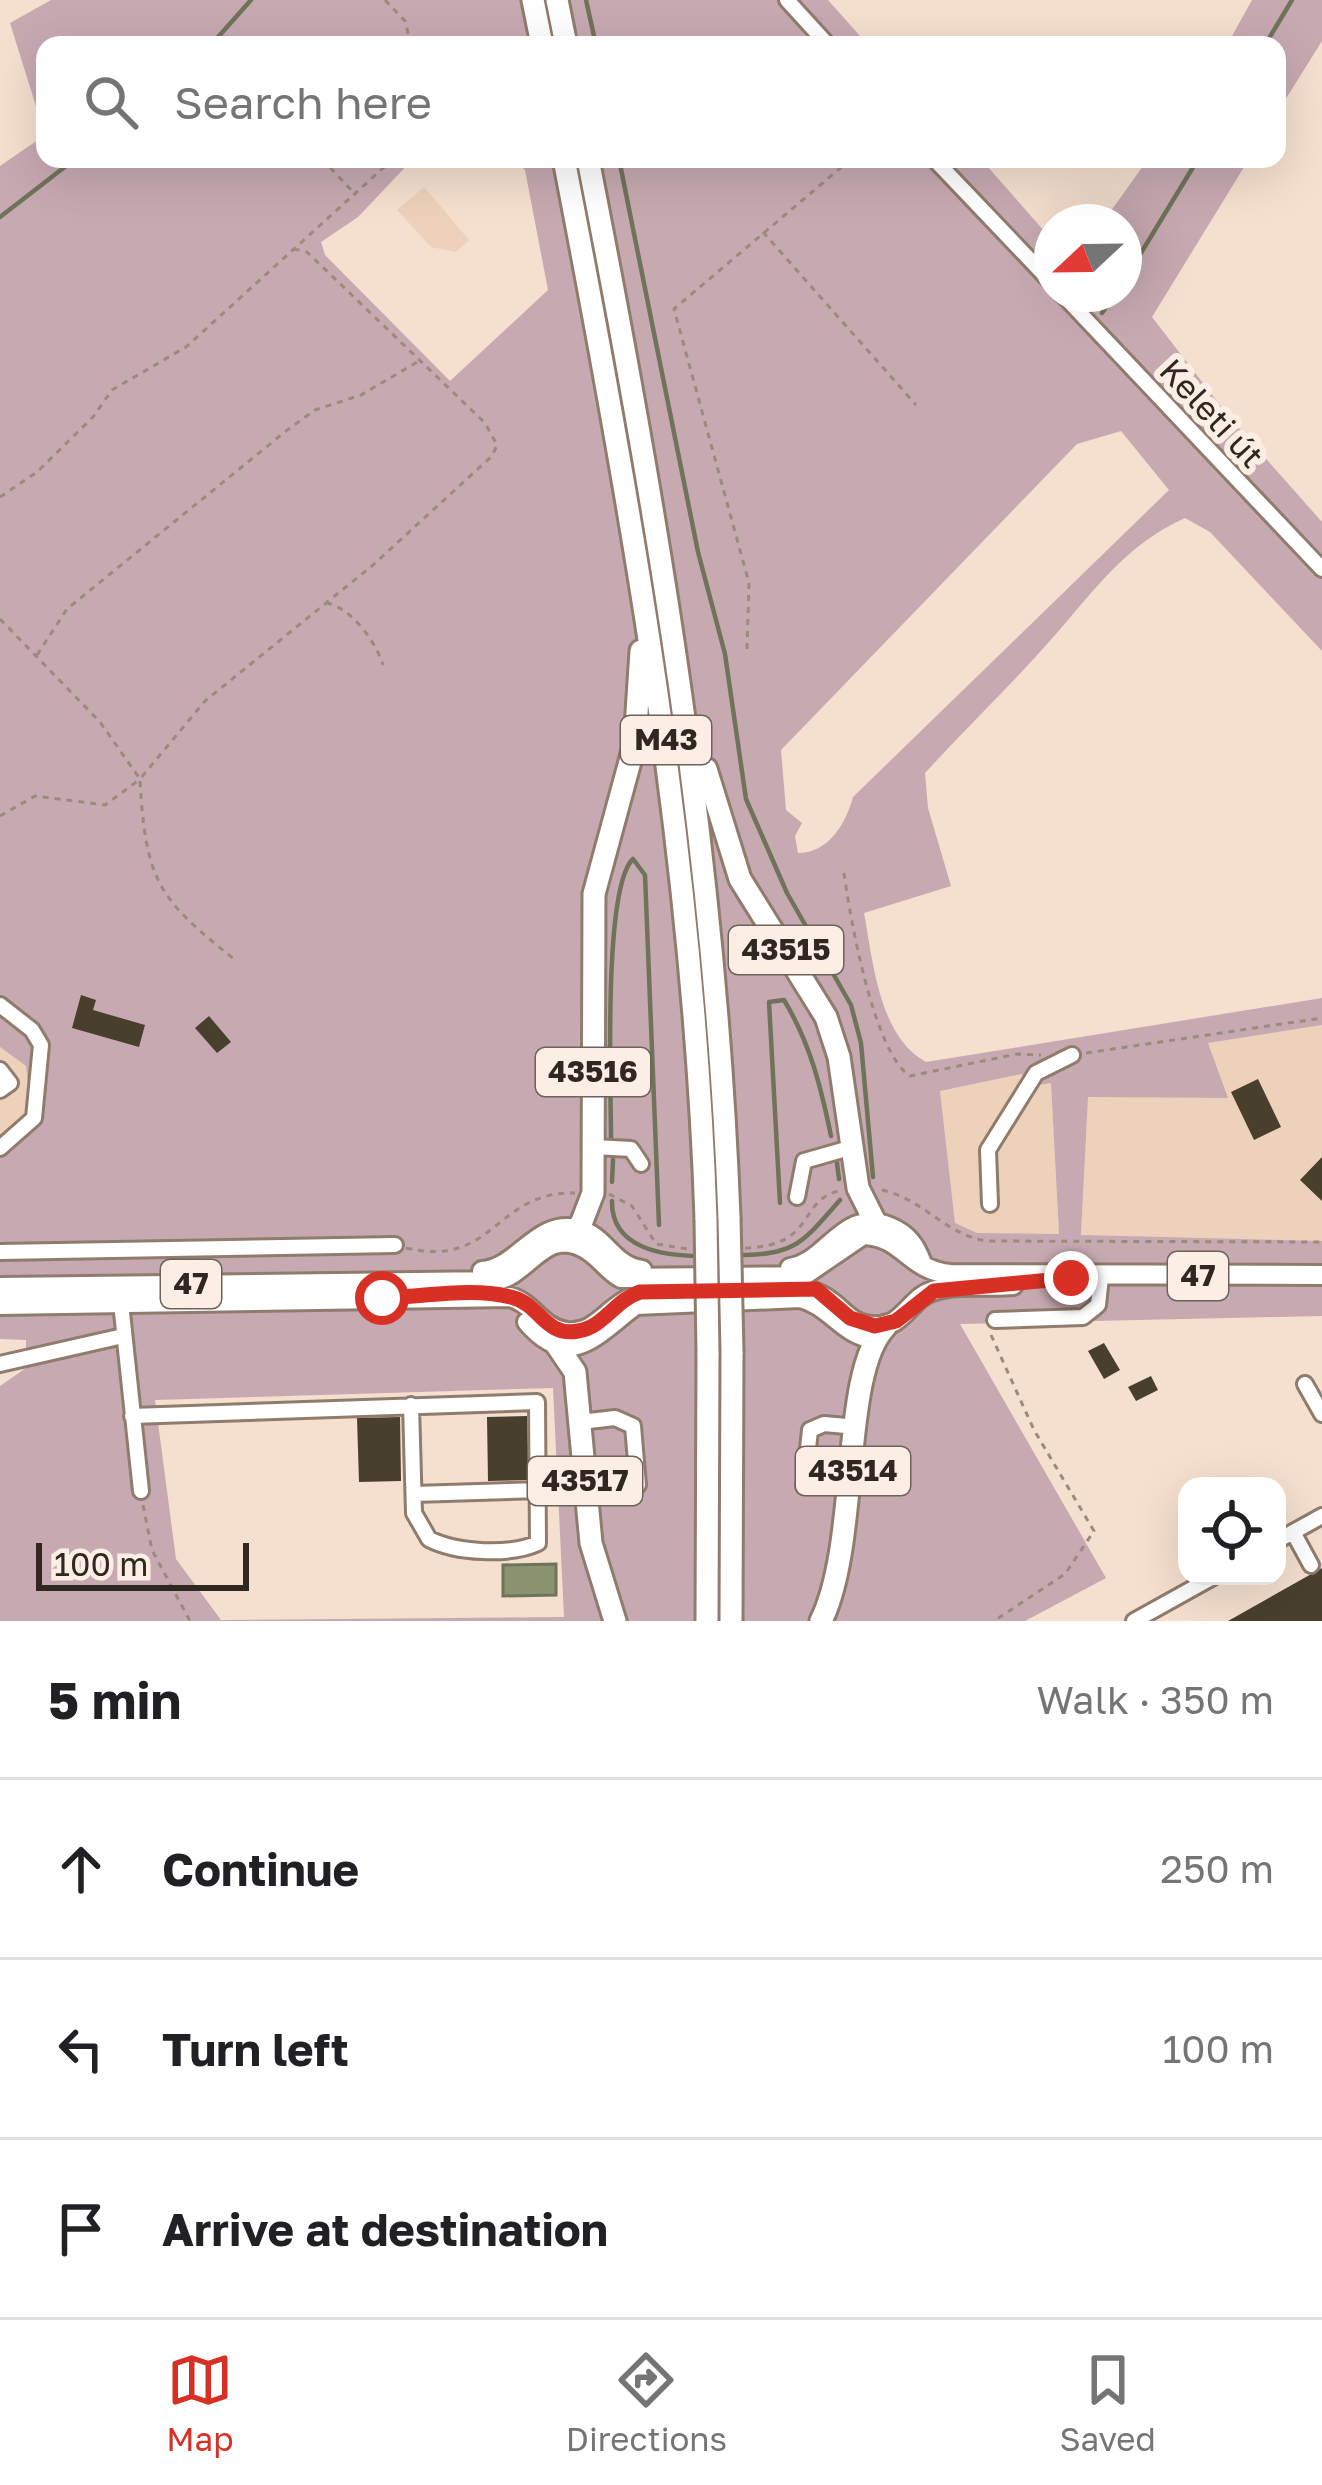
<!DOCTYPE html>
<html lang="en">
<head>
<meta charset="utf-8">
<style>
	body { margin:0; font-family:"Golos Text",sans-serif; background:#f2f2f2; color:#202124 }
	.controls { position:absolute; right:36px; bottom:36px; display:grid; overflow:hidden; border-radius:24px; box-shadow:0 12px 48px #0002 }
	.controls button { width:108px; height:108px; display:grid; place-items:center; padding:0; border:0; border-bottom:3px solid #e0e0e0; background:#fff; color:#202124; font:60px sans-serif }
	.compass { position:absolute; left:1034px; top:204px; width:108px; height:108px; border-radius:50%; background:#fff; box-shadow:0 12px 48px #0002; rotate:248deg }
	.scale { position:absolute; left:36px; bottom:30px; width:213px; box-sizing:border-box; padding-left:12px; border:6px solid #2f2720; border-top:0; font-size:33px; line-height:42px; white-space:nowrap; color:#2f2720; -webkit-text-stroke:9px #fceee4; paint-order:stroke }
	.stop { position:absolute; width:36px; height:36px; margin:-27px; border:9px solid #d93025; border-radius:50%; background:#fff }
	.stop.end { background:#d93025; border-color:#fff; box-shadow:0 3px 12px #0008 }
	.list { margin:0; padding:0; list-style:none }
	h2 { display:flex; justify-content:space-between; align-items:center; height:156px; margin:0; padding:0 48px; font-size:51px }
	h2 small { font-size:39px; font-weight:400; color:#757577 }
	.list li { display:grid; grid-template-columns:78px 1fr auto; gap:36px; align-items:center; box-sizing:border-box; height:180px; padding:0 48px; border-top:3px solid #e0e0e0 }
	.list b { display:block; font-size:45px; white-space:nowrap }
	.list em { font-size:39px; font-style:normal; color:#757577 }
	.icon { flex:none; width:66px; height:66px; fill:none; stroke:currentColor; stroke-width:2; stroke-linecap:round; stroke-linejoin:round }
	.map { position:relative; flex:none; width:1322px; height:1621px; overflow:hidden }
	.search { position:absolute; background:#fff; box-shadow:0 12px 48px #0002; left:36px; right:36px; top:36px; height:132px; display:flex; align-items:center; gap:30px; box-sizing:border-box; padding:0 42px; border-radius:24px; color:#757577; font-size:45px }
	.sheet { height:696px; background:#fff }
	nav { display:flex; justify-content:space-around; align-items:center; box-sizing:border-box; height:168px; border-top:3px solid #e0e0e0; background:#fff; font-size:33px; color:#757577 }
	nav a { display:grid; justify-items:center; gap:6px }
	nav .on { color:#d93025 }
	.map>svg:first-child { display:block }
	.built { fill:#edd1ba }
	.green { fill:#c7a9b1; fill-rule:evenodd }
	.water { fill:#8b9471; stroke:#6f7359; stroke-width:3 }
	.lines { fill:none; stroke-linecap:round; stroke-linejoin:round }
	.stream { stroke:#6f7359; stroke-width:4.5 }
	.building { fill:#48402c }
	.minor-casing { stroke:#907c6c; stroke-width:20 }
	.major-casing { stroke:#907c6c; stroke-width:24 }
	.highway-casing { stroke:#907c6c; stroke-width:27 }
	.path { stroke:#9a8b7e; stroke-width:3; stroke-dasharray:6 6; stroke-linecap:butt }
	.minor { stroke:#fff; stroke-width:14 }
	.major { stroke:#fff; stroke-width:18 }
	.highway { stroke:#fff; stroke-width:21 }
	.highway-bridge-casing { stroke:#907c6c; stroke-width:27; stroke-linecap:butt }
	.highway-bridge { stroke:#fff; stroke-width:21 }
	.route { stroke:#d93025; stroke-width:15 }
	.labels { text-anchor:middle; stroke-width:12; stroke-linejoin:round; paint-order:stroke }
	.shield { fill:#fceee4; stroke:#6c635b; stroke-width:3 }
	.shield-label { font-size:30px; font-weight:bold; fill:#2f2720 }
	.street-label { font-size:33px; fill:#2f2720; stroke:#fceee4 }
</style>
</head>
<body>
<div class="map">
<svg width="1322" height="1621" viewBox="0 0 1322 1621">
	<rect width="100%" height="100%" fill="#f5dfce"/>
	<path class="built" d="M424 187 469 240 456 252 431 247 397 210Z
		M1322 1025V1241L1081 1236 1088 1097 1227 1098 1208 1043Z
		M0 1047 26 1066 30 1110 0 1139Z
		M1023 1074V1086L1051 1082 1059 1235 977 1233 955 1224 940 1091Z"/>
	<path class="green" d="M51 0H828L868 45H45V159H413L358 217 321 242 325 255 450 381 548 290 525 170 513 159H981L1052 240V294H1124V222H1103L1148 159H1249L1152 317 1230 418 1322 522V651L1210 532 1185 518C1123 546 1093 593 1048 643 1009 687 965 729 925 773L928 808 951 886 864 913C873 961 879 1037 926 1062L1322 998V1025L1208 1043 1228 1098 1088 1097 1081 1235 1322 1241V1316L960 1324 1106 1578 1025 1621H0V1386L26 1368V1340L0 1339V1139L30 1109 26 1066 0 1047V166L45 135 10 23ZM1121 431 1169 490 853 797C846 823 829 853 798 853L795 836 802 823 786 810 781 750 1077 444ZM1022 1074 1024 1087 1051 1083 1059 1234 977 1233 955 1223 940 1091ZM553 1388 564 1617 221 1620 176 1559 155 1400Z
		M1252 0H1322V41L1277 113V45H1227Z"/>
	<path class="water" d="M556 1564V1595L503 1596V1565Z"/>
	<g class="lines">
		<path class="stream" d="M586 0 596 45
			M211 45 251 0
			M1265 45 1292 0
			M619 159 698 552 725 654 746 799 787 893 851 1005 861 1043 873 1177
			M0 217 75 159
			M1124 281 1198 159
			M1102 313 1115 294
			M611 1138C611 1089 603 887 633 859L645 875 659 1225
			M837 1163 839 1179
			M612 1182 613 1160
			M612 1201C611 1249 664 1256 701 1256
			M780 1203 769 1002 784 1000C810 1043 821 1087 831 1136
			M737 1255C796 1255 802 1243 840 1200"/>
	</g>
	<path class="building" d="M81 995 96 1000 93 1010 145 1025 139 1047 72 1028Z
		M209 1016 231 1042 217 1053 195 1028Z
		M1258 1079 1281 1127 1254 1140 1231 1092Z
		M1322 1157V1201L1300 1180Z
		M1104 1343 1120 1370 1104 1379 1088 1351Z
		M1151 1376 1158 1390 1136 1401 1128 1387Z
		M527 1416 529 1480 488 1481 487 1417Z
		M400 1417 401 1481 359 1482 357 1418Z
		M1322 1568V1621H1228Z"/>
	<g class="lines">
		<defs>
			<path id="minor" d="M787 0 828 45
				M934 159 1052 283
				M1062 294 1322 569
				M0 1005 32 1030 41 1045 34 1118 0 1148
				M0 1070 10 1083 0 1090
				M594 1147 631 1149 641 1164
				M797 1197 804 1161 853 1147
				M990 1204 988 1150 1036 1073 1072 1055
				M0 1252 395 1245
				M121 1303 141 1491
				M995 1320 1083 1317 1098 1305 1101 1277
				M0 1364 123 1336
				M1305 1384 1322 1414
				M132 1416 537 1402 538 1543C510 1556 456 1553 429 1539L414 1513 411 1405
				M580 1422 615 1418 633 1426 638 1485
				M804 1486 810 1430 824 1424 857 1427
				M414 1494 539 1490
				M1293 1532 1311 1565
				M1277 1541 1322 1516
				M1134 1621 1215 1576"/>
			<path id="major" d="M790 1268C829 1262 843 1207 890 1227 907 1234 915 1245 921 1261
				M482 1271C519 1268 536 1220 577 1229 605 1235 613 1267 642 1270
				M0 1287 495 1281C529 1274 544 1228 582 1247 598 1254 606 1270 621 1278L803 1276 863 1235C903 1236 908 1270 950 1274L1322 1275
				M785 1288C842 1288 838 1326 875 1326 898 1327 905 1310 921 1297 943 1280 987 1288 1013 1285
				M0 1305 510 1297C533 1303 541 1329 567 1332 605 1335 608 1293 661 1291
				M527 1322C571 1373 598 1332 636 1305L800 1298C831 1305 843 1337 877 1339"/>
			<path id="highway" d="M533 0 542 45
				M557 0 566 45
				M564 159C632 511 694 860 706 1219
				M588 159C657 510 716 860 729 1218
				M706 769 740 879 826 1017 839 1057 858 1188 875 1222
				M565 1241 581 1224 593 1193 594 894 635 743 641 651
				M556 1344 575 1372 591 1543 615 1621
				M707 1621 708 1353
				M731 1621 732 1352
				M821 1621C860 1542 840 1372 886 1326"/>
		</defs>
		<use href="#minor" class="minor-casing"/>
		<use href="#major" class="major-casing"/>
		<use href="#highway" class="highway-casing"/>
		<path class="path" d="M385 0 405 21 411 45
			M322 159 356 195
			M763 232 916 405
			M0 497 37 472 93 417 112 390 186 347 393 159
			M326 603C351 607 376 642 383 665
			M0 619 100 722 140 779 205 701 373 565 492 456 497 445 485 423 307 252 290 248
			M747 649 749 583 674 309 851 159
			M37 655 67 609 286 431 315 410 361 395 419 361
			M140 781C146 880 157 898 234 959
			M0 816 35 796 105 805 139 780
			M844 873C850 918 874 1053 910 1076L1017 1054 1041 1055
			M1086 1053 1322 1018
			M882 1190C923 1199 945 1234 986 1241L1322 1242
			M609 1194 632 1206 656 1244 688 1249
			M406 1248C494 1269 495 1191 575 1193
			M745 1248C819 1246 796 1198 843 1190
			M991 1335 1034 1430 1094 1531 1065 1574 994 1621
			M143 1505 152 1550 190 1621"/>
		<use href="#minor" class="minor"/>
		<use href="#major" class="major"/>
		<use href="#highway" class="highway"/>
		<defs>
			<path id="highway-bridge" d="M729 1218 732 1352
				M706 1219 708 1353"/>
		</defs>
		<use href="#highway-bridge" class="highway-bridge-casing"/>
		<use href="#highway-bridge" class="highway-bridge"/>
	</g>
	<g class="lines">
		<path class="route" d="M382 1298C422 1297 476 1286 514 1298 540 1305 545 1337 578 1331 604 1327 615 1300 640 1292L816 1289 850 1318 875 1326 896 1321 934 1291 1071 1278"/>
	</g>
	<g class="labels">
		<g class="shield">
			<rect x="621" y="716" width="90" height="48" rx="9"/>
			<rect x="729" y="926" width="114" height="48" rx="9"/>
			<rect x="536" y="1048" width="114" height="48" rx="9"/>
			<rect x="1168" y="1252" width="60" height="48" rx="9"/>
			<rect x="161" y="1260" width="60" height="48" rx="9"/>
			<rect x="796" y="1447" width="114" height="48" rx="9"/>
			<rect x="528" y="1457" width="114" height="48" rx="9"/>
		</g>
		<g class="shield-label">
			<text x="666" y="750">M43</text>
			<text x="786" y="960">43515</text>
			<text x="593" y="1082">43516</text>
			<text x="1198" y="1286">47</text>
			<text x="191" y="1294">47</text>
			<text x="853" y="1481">43514</text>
			<text x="585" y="1491">43517</text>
		</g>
		<g class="street-label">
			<text transform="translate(1212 413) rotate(47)" y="12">Keleti út</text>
		</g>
	</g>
</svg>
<div class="controls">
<button><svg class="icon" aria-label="locate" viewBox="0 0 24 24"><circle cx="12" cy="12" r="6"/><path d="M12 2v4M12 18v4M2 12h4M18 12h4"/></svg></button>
</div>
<svg class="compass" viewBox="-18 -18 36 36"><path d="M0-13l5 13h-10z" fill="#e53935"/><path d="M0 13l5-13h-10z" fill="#757577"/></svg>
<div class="scale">100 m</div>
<div class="stop" style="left:382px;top:1298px"></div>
<div class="stop end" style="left:1071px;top:1278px"></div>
<div class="search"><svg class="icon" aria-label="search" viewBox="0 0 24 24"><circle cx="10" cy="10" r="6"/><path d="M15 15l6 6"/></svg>Search here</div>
</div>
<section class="sheet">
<h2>5 min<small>Walk · 350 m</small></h2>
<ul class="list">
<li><svg class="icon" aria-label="ahead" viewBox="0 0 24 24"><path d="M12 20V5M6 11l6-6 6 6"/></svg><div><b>Continue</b></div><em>250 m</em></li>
<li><svg class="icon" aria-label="left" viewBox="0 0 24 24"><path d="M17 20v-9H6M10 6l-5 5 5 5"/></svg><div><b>Turn left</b></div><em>100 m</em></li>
<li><svg class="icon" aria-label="arrive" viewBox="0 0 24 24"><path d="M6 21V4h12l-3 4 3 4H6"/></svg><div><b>Arrive at destination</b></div></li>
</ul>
</section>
<nav>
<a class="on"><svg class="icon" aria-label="map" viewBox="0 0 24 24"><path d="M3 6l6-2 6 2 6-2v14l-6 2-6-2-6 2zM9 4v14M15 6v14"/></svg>Map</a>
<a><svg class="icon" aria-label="directions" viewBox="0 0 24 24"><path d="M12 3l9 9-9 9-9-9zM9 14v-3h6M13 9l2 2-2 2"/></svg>Directions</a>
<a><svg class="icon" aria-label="saved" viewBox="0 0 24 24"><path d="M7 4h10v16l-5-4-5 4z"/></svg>Saved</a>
</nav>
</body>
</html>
